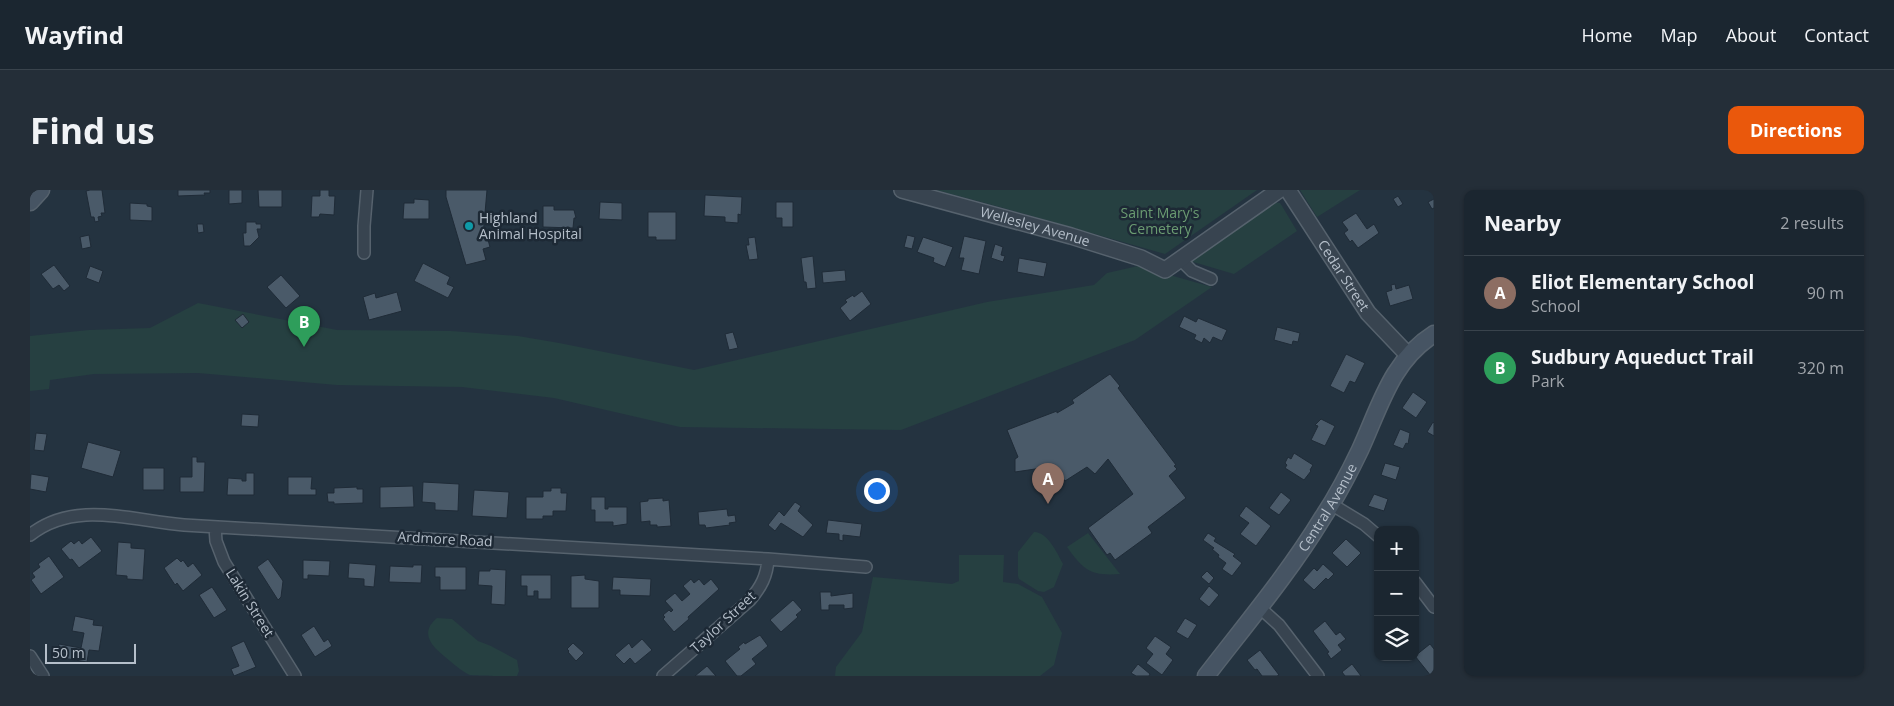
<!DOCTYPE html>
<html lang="en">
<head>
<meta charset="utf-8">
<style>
	body { margin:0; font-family:"Open Sans",sans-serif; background:#242e38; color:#f1f3f6 }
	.controls { position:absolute; right:15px; bottom:15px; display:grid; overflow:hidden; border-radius:10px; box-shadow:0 1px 4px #0004 }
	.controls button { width:45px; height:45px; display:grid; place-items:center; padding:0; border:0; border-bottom:1px solid #39434c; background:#1b2630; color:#f1f3f6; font:25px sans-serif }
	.scale { position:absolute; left:15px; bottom:12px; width:91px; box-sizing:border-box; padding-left:5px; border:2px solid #b5bfca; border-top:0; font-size:14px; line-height:18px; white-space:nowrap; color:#b5bfca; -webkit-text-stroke:4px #1d2935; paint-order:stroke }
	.you { position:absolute; left:846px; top:300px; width:18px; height:18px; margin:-12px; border:4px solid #fff; border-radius:50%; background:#1a73e8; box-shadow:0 0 0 8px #1a73e833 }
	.badge { display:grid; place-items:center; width:32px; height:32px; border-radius:50%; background:#ea580c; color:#fff; font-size:16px; font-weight:700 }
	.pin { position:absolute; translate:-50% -41px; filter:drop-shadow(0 1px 2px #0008) }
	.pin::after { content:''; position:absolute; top:26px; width:18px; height:15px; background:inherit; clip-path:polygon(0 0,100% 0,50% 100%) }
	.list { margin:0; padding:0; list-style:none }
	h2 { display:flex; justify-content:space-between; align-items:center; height:65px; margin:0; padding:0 20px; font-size:21px }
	h2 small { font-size:16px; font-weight:400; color:#a0a5ab }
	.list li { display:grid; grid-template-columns:32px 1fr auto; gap:15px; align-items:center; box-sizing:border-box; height:75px; padding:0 20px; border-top:1px solid #39434c }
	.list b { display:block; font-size:19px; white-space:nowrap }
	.list p { margin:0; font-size:16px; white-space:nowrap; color:#a0a5ab }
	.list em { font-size:16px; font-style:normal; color:#a0a5ab }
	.icon { flex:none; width:28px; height:28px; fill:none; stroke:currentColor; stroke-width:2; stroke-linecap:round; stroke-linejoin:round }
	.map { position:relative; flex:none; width:1404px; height:486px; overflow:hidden; border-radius:10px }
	header { display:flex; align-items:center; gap:30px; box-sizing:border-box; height:70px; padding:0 25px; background:#1b2630; border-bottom:1px solid #39434c }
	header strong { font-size:24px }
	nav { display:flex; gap:28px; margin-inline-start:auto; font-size:18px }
	.intro { display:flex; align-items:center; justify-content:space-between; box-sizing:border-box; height:120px; padding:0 30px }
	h1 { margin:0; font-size:35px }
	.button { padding:12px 22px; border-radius:10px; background:#ea580c; color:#fff; font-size:18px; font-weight:700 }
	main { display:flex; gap:30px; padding:0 30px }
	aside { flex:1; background:#1b2630; border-radius:10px; box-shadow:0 1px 4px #0004 }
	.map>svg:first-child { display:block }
	.green { fill:#264041 }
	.building { fill:#4a5a69; stroke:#1f2b37 }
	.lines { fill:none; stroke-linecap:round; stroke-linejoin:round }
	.minor-casing { stroke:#56626d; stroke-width:14 }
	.tertiary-casing { stroke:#56626d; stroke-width:18 }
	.secondary-casing { stroke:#56626d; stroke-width:19 }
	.minor { stroke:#384450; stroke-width:11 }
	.tertiary { stroke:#384450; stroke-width:15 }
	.secondary { stroke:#465463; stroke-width:16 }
	.culture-dot { fill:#0f9aa8; stroke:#1d2935; stroke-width:2 }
	.labels { text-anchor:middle; stroke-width:5; stroke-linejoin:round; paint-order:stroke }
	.park-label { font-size:14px; fill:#6b9c72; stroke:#1d2935 }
	.poi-label { font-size:14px; fill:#b5bfca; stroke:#1d2935; text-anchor:start }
	.street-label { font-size:14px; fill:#b5bfca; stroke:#1d2935 }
</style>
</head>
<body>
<header>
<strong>Wayfind</strong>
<nav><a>Home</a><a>Map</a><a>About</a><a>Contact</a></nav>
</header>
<div class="intro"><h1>Find us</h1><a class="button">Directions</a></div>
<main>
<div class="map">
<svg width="1404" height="486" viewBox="0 0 1404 486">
	<rect width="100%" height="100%" fill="#243340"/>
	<path class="green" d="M906 0H1227L1135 64 970 17Z
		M1270 0H1330L1287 27Z
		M1242 12 1250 13 1252 16 1267 41 1204 84 1160 71Z
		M1108 76 1182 97 1105 150 871 240 650 237 524 208 432 197 307 195 168 183 64 184 20 190 19 199 0 201V146L59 140 120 138 168 113 307 140 421 141 488 146 529 153 664 180 957 112 1064 95 1077 83Z
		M1004 342C1018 342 1027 363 1033 374L1024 397 1014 402 1008 401 989 389 988 386V362Z
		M1058 343 1090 384C1061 386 1054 381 1037 357Z
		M929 365H974L973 392 988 394 1012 407 1032 443 1024 475 1010 486H805L806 477 832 442 843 387 922 394 929 391Z
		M407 428 422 429 448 451 461 456 487 470 489 481 487 486C477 486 447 486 440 485 433 482 426 476 420 471 405 459 387 445 407 428Z"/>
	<path class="building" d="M60 0H72L75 23H71L72 26 68 27 69 31 65 32 64 27H61L56 1Z
		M148 0H180V3H174L175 5 148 6Z
		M199 0H212V13L199 14Z
		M228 0H252V17H229Z
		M290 0H299V6H305L304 25 290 24 289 27H281L282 6H290Z
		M416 0H457L453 46H457L460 57 453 59 456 70 436 75 416 7Z
		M675 5 712 7 711 25 708 24V33L695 32V27L674 26Z
		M1368 6 1373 14 1368 17 1363 9Z
		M384 9 399 10V29H373L374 13H384Z
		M1404 9V18L1402 19 1398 12Z
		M570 12 592 13V30L569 29Z
		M746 12H763V37H752V28H746Z
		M100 13 117 14V16L122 17V31L100 30Z
		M513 16H524V20H544L546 28H544L543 38 513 37Z
		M618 22H646V50H626V47H618Z
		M1326 23 1337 39 1344 34 1349 43 1328 58 1322 50 1320 52 1314 43 1318 40 1312 32Z
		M216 32H226V34H231V39H227L229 47 220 56H214L213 43H216Z
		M167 34H173L174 42 168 43Z
		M59 45 61 57 52 59 50 47Z
		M877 45 885 47 882 59 874 57Z
		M934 46 956 51 949 84 931 80 934 68H929Z
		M725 47 728 69 719 70 716 55H719L718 48Z
		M893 47 923 57 915 77 903 72 904 68 887 62Z
		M965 54 973 57 971 65 975 66 973 72 961 68Z
		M783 66 786 98 777 99 776 92H774L771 68Z
		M989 68 1017 73 1014 87 987 82Z
		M393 73 420 87 417 94 424 97 418 108 384 91Z
		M24 75 40 96 34 101 29 95 23 99 11 84Z
		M60 76 73 81 69 93 56 88Z
		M815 80 816 91 793 93 792 82Z
		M251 85 270 106 256 118 237 97Z
		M1365 94 1366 99 1379 95 1383 109 1360 116 1356 102 1362 100 1361 95Z
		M832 101 841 114 820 131 810 118 817 112 815 110 823 105 824 107Z
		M367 102 372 121 339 130 333 107 345 103 346 108Z
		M213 124 219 132 212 138 205 130Z
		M1154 126 1166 132 1168 128 1197 140 1192 151 1183 147 1180 153 1174 148 1172 153 1164 149 1166 145 1149 137Z
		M1247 137 1270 143 1268 152 1263 151 1262 155 1244 150Z
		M703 142 708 158 699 160 695 144Z
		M1316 164 1335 173 1325 193 1320 191 1314 203 1300 196Z
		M1080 184 1090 196 1088 198 1146 275 1144 276 1147 279 1139 286 1156 308 1118 337 1122 343 1085 370 1080 363 1077 365 1058 338 1103 304 1078 269 1065 284 1057 277 1035 291 1031 286 1017 289 1012 278 985 282V269L988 267 977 240 1027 221V223L1044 213 1042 210Z
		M1383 202 1397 212 1386 228 1372 218Z
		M212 224 229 225 228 237 211 236Z
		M1291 229 1305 236 1295 256 1281 250 1288 236 1285 235Z
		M1403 232 1404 233V246L1397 242Z
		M1370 239 1380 243 1378 254 1376 253 1373 259 1363 255Z
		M6 243 17 244 14 261 4 260Z
		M58 252 91 261 83 287 51 278Z
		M1264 263 1283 275 1280 280 1281 281 1274 290 1255 278 1257 275 1255 273 1258 267 1261 269Z
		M162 267H167V272H175L174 302H150V287H162Z
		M1355 273 1370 277 1366 290 1351 285Z
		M113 278H134V300H113Z
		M216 283H224V305H197L198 288 212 289V291H216Z
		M1 284 19 287 16 302 0 299Z
		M258 287H282L281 299H286V305H258Z
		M393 292 429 294 428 321 405 320V313L392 312Z
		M383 296 384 317 350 318V297Z
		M327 297V299H333V313L304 314V312H298L297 303H304V298Z
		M521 298H531V303H537L536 321H523V326H513V329H496V307H513V301H521Z
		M444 300 479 302 477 328 442 326Z
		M1251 302 1261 310 1249 325 1239 318Z
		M1344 304 1358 309 1354 321 1338 316Z
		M561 307H575V319H578V317H597V334L583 336V332H565V320H561Z
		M633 308V311L639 310 641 336 627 337V335H620V331L611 332 610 312 618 311V309Z
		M765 312 771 316 768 321 783 335 773 347 751 333 745 341 738 335 749 321 754 326Z
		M1216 316 1241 336 1226 356 1210 344 1219 333 1209 326Z
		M697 319 698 326 705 325 706 332 699 333 700 335 676 338 675 335H669L668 322Z
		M798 330 832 334 830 347 813 345V351L809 350V344L796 343Z
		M1178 343 1186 348 1184 351 1205 364 1203 366 1212 373 1202 386 1192 379 1196 373 1188 367 1189 365 1182 359 1184 358 1173 350Z
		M61 347 72 361 49 378 42 369 40 370 31 359 41 351 44 354 49 350 52 354Z
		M1316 349 1331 363 1317 377 1302 363Z
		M88 352 101 353V358L115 359 113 390 97 389V386L86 385Z
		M19 366 34 387 11 404 1 390 5 387 2 383 10 377 8 374Z
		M147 368 151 372 153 370 158 377 163 373 172 385 153 401 147 393 145 395 134 378Z
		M238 369 253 391 251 407 248 410 227 377Z
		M273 370 300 371 299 386 278 385V389H273Z
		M319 373 346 375 344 397 334 396V389L318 388Z
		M1293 374 1304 384 1298 390 1296 388 1284 400 1273 390 1284 378 1287 381Z
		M383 375H392L391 393 359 392 360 376 383 377Z
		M405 377H436V400H410V387H405Z
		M460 379 476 380 475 415 461 414 462 396 448 395 449 381H460Z
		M1177 381 1184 388 1179 394 1171 387Z
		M491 385H521V409H508V401H504V406H497V396H491Z
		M555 385V389L569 391V418H541V386Z
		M583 387 621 389 620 406 590 405V400H582Z
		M661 389 664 393 669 389 674 395 681 389 689 399 658 427 659 429 644 442 633 429 635 427 633 425 639 420 641 422 643 420 635 411 645 403 652 411 660 404 653 396Z
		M1179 396 1189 405 1179 417 1169 409Z
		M182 397 197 420 184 428 169 405Z
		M790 402H801V406L823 403V418L814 419V415H799V420H791Z
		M763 410 772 420 766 425 768 427 751 442 740 430Z
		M45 426 64 430 63 435 73 436 69 461 59 460 57 472 27 467 29 454 51 458 54 443 42 441Z
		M1155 428 1167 435 1158 449 1146 442Z
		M1295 431 1306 445 1310 442 1316 449 1308 455 1312 460 1301 469 1297 463 1299 462 1283 441Z
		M284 436 294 452 298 449 302 456 285 467 271 445Z
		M730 445 738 456 722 469 726 474 711 486H707L695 471 710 459 708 457 714 452 715 454Z
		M1125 446 1141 457 1136 464 1143 470 1132 485 1116 473 1123 464 1116 458Z
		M612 449 622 460 605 474 600 468 594 474 585 465 599 453 602 458Z
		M214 451 226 477 204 486 201 479 209 476 201 457Z
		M543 453 554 463 546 471 538 462 539 461 537 459Z
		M1400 454 1404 459V486H1401L1385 466Z
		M1230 460 1249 485 1247 486H1232L1227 479 1225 480 1217 470Z
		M1108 474 1120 484 1119 486H1106L1101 483Z
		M1322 474 1331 486H1315L1312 482Z
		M677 476 686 486H665Z"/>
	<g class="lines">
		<defs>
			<path id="minor" d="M334 63V36L337 0
				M1151 70 1162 81 1181 89
				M1301 314 1334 334 1348 346
				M185 337 186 351 194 372 265 486
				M0 345C45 309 102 331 154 335L738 369 836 377
				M1385 392 1404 417
				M1229 417 1249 435 1288 486
				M0 466 13 486
				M633 486 720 410C731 397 737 386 738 369"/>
			<g id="tertiary">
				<path id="s1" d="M872 0 1041 46 1111 68 1135 80 1249 0"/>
				<path id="s2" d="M1258 0 1338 123 1378 165"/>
			</g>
			<g id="secondary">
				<path d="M0 12 11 0"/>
				<path id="s3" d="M1176 486C1216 434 1259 383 1293 327 1307 306 1319 283 1330 260 1350 217 1361 171 1404 144"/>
			</g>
		</defs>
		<use href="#minor" class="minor-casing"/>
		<use href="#tertiary" class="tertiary-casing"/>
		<use href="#secondary" class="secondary-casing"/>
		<use href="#minor" class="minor"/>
		<use href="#tertiary" class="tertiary"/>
		<use href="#secondary" class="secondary"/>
	</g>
	<circle class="culture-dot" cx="439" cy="36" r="5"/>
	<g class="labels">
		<g class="park-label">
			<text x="1130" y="28">Saint Mary's<tspan x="1130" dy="16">Cemetery</tspan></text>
		</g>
		<g class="poi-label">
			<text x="449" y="33">Highland<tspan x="449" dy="16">Animal Hospital</tspan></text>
		</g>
		<g class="street-label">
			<text dy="5" stroke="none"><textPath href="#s1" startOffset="138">Wellesley Avenue</textPath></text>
			<text dy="5" stroke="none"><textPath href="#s2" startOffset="102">Cedar Street</textPath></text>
			<text dy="5" stroke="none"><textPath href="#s3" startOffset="208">Central Avenue</textPath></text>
			<text transform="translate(415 349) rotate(3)" y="5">Ardmore Road</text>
			<text transform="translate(220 413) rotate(58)" y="5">Lakin Street</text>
			<text transform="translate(693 432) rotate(-43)" y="5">Taylor Street</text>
		</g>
	</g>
</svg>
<div class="controls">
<button>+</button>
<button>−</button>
<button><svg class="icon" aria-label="layers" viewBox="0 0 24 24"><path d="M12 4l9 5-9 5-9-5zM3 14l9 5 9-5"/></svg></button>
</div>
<div class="scale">50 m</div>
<div class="you"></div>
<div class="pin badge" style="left:1018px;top:314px;background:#8d6e63">A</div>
<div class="pin badge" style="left:274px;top:157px;background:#2e9e5b">B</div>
</div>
<aside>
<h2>Nearby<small>2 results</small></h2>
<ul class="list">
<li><span class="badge" style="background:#8d6e63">A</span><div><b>Eliot Elementary School</b><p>School</p></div><em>90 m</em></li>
<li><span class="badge" style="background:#2e9e5b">B</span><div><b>Sudbury Aqueduct Trail</b><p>Park</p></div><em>320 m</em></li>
</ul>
</aside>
</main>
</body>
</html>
